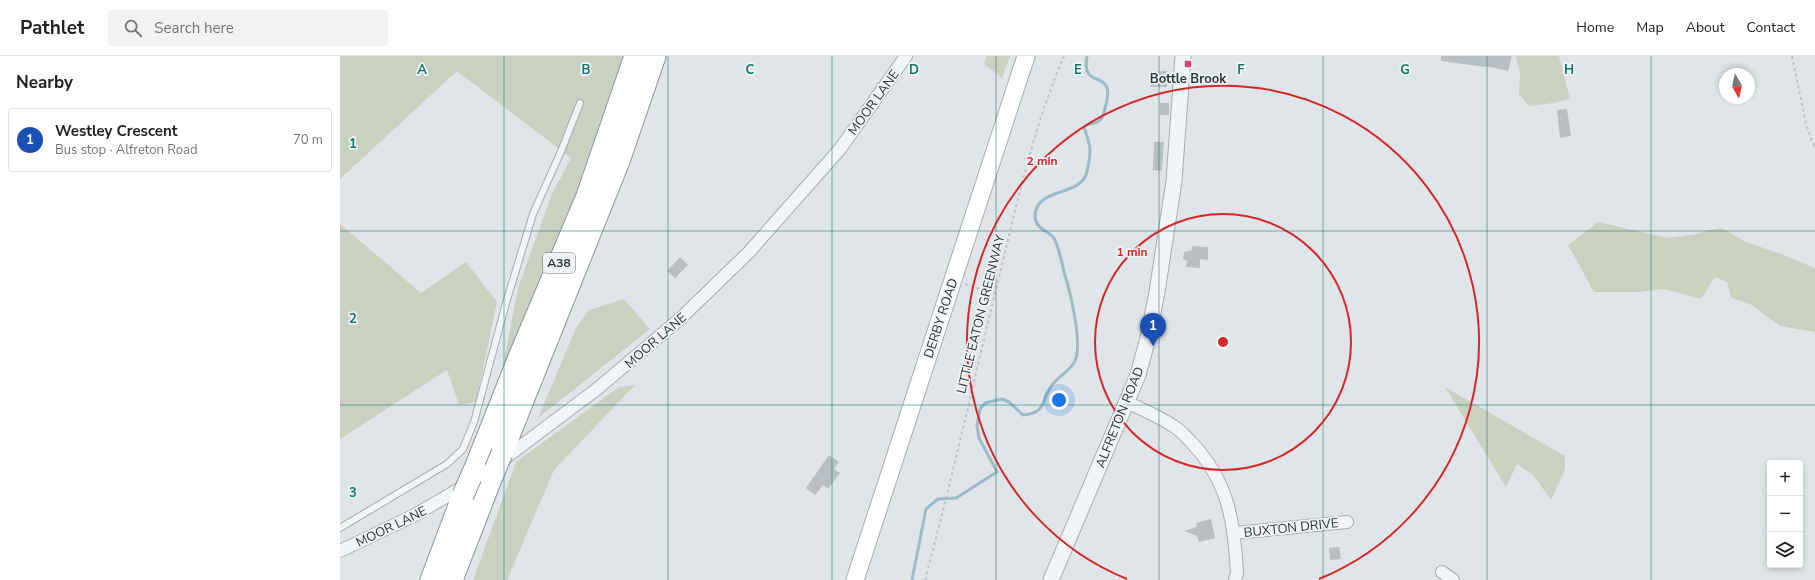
<!DOCTYPE html>
<html lang="en">
<head>
<meta charset="utf-8">
<style>
	body { margin:0; font-family:"Nunito Sans",sans-serif; background:#f2f2f2; color:#202124 }
	.controls { position:absolute; right:12px; bottom:12px; display:grid; overflow:hidden; border-radius:4px; box-shadow:0 2px 6px #0003 }
	.controls button { width:36px; height:36px; display:grid; place-items:center; padding:0; border:0; border-bottom:1px solid #e0e0e0; background:#fff; color:#202124; font:20px sans-serif }
	.compass { position:absolute; left:1379px; top:12px; width:36px; height:36px; border-radius:50%; background:#fff; box-shadow:0 2px 6px #0003; rotate:171deg }
	.you { position:absolute; left:719px; top:344px; width:14px; height:14px; margin:-10px; border:3px solid #fff; border-radius:50%; background:#1a73e8; box-shadow:0 0 0 6px #1a73e833 }
	.badge { display:grid; place-items:center; width:26px; height:26px; border-radius:50%; background:#7c3aed; color:#fff; font-size:13px; font-weight:700 }
	.pin { position:absolute; translate:-50% -33px; filter:drop-shadow(0 1px 2px #0008) }
	.pin::after { content:''; position:absolute; top:21px; width:14px; height:12px; background:inherit; clip-path:polygon(0 0,100% 0,50% 100%) }
	.list { margin:0; padding:0; list-style:none }
	h2 { display:flex; justify-content:space-between; align-items:center; height:52px; margin:0; padding:0 16px; font-size:17px }
	h2 small { font-size:13px; font-weight:400; color:#757577 }
	.list li { display:grid; grid-template-columns:26px 1fr auto; gap:12px; align-items:center; box-sizing:border-box; height:64px; margin:0 8px 8px; padding:0 8px; border:1px solid #e0e0e0; border-radius:4px }
	.list b { display:block; font-size:15px; white-space:nowrap }
	.list p { margin:0; font-size:13px; white-space:nowrap; color:#757577 }
	.list em { font-size:13px; font-style:normal; color:#757577 }
	.icon { flex:none; width:22px; height:22px; fill:none; stroke:currentColor; stroke-width:2; stroke-linecap:round; stroke-linejoin:round }
	.map { position:relative; flex:none; width:1475px; height:524px; overflow:hidden }
	header { display:flex; align-items:center; gap:24px; box-sizing:border-box; height:56px; padding:0 20px; background:#fff; border-bottom:1px solid #e0e0e0 }
	header strong { font-size:19px }
	nav { display:flex; gap:22px; margin-inline-start:auto; font-size:14px }
	.search { width:280px; height:36px; background:#f2f2f2; display:flex; align-items:center; gap:10px; box-sizing:border-box; padding:0 14px; border-radius:4px; color:#757577; font-size:15px }
	main { display:flex }
	aside { flex:1; background:#fff }
	.map>svg:first-child { display:block }
	.green { fill:#c9d2c1 }
	.lines { fill:none; stroke-linecap:round; stroke-linejoin:round }
	.stream { stroke:#9bbbc8; stroke-width:3 }
	.building { fill:#b7bfc5 }
	.service-casing { stroke:#a5adb3; stroke-width:8 }
	.minor-casing { stroke:#a5adb3; stroke-width:14 }
	.tertiary-casing { stroke:#a5adb3; stroke-width:17 }
	.secondary-casing { stroke:#a5adb3; stroke-width:19 }
	.trunk-casing { stroke:#87969f; stroke-width:23 }
	.path { stroke:#bec3c7; stroke-width:2; stroke-dasharray:3 3; stroke-linecap:butt }
	.service { stroke:#f2f5f7; stroke-width:6 }
	.minor { stroke:#f2f5f7; stroke-width:12 }
	.tertiary { stroke:#f2f5f7; stroke-width:15 }
	.secondary { stroke:#fff; stroke-width:17 }
	.trunk { stroke:#fff; stroke-width:21 }
	.trunk-bridge-casing { stroke:#87969f; stroke-width:23; stroke-linecap:butt }
	.trunk-bridge { stroke:#fff; stroke-width:21 }
	.grid { fill:none; stroke:#0f766e; stroke-width:1; stroke-opacity:0.55 }
	.ring { fill:none; stroke:#d62828; stroke-width:2 }
	.poi-dot { fill:#cc4677; stroke:#eff4f6; stroke-width:1.5 }
	.labels { text-anchor:middle; stroke-width:3.5; stroke-linejoin:round; paint-order:stroke }
	.shield { fill:#eff4f6; stroke:#646f77; stroke-width:1 }
	.shield-label { font-size:12px; font-weight:bold; fill:#293640 }
	.poi-label { font-size:13px; font-weight:bold; fill:#293640; stroke:#eff4f6 }
	.street-label { font-size:13px; fill:#293640; stroke:#eff4f6 }
	.grid-label { font-size:13px; text-anchor:middle; font-weight:bold; fill:#0f766e; stroke:#eff4f6; stroke-width:3.5; stroke-linejoin:round; paint-order:stroke }
	.centre { fill:#d62828; stroke:#eff4f6; stroke-width:2 }
	.ring-label { font-size:12px; text-anchor:middle; font-weight:bold; fill:#d62828; stroke:#eff4f6; stroke-width:3.5; stroke-linejoin:round; paint-order:stroke }
</style>
</head>
<body>
<header>
<strong>Pathlet</strong>
<div class="search"><svg class="icon" aria-label="search" viewBox="0 0 24 24"><circle cx="10" cy="10" r="6"/><path d="M15 15l6 6"/></svg>Search here</div>
<nav><a>Home</a><a>Map</a><a>About</a><a>Contact</a></nav>
</header>
<main>
<aside>
<h2>Nearby<small></small></h2>
<ul class="list">
<li><span class="badge" style="background:#1a4fb4">1</span><div><b>Westley Crescent</b><p>Bus stop · Alfreton Road</p></div><em>70 m</em></li>
</ul>
</aside>
<div class="map">
<svg width="1475" height="524" viewBox="0 0 1475 524">
	<rect width="100%" height="100%" fill="#e0e5e9"/>
	<path class="green" d="M0 0H288L250 115 165 318 163 310 178 232 212 138 231 102 117 15 0 123Z
		M647 0H670L662 22 644 8Z
		M1176 0H1219L1230 43 1214 47 1189 50 1179 38 1180 18Z
		M1258 166 1328 182 1358 178 1369 174 1382 172 1406 186 1441 198 1475 212V276L1440 270 1410 248 1391 242 1387 226 1375 221 1361 243 1324 233 1299 236H1254L1228 189Z
		M0 168 81 237 126 206 157 246 136 346 119 349 107 314 0 383Z
		M284 243 310 273 198 362 236 272 249 254Z
		M295 329 214 414 167 524H133L176 406 279 331Z
		M1105 331 1225 400V413L1211 444 1193 419 1177 408 1166 431Z"/>
	<g class="lines">
		<path class="stream" d="M572 524 586 453 598 443 616 442 657 416 639 382 637 370 640 353 645 347 662 343 669 346 683 359C705 357 701 348 710 332 716 321 730 316 735 305 743 288 730 235 724 216 722 207 718 187 713 181 706 174 694 171 695 159 697 133 734 140 745 121 748 115 750 101 750 94 750 87 746 78 744 71 749 66 757 69 761 63 764 59 765 52 766 48 776 11 740 36 747 0"/>
	</g>
	<path class="building" d="M1101 0H1172L1168 15 1146 10V11L1101 5Z
		M827 15V31H810V16Z
		M820 47H829V59H820Z
		M1227 53 1231 80 1220 82 1217 54Z
		M814 86H824L822 115 813 114Z
		M852 190 868 191V204L860 203V212L846 211 847 204H843L844 196 852 194Z
		M340 201 348 209 335 222 327 215Z
		M489 399 499 406 494 413 500 417 488 433 483 429 475 439 466 432Z
		M871 463 875 482 859 486 857 480 844 475 857 471 856 467Z
		M999 491 1001 503 990 504 989 492Z"/>
	<g class="lines">
		<defs>
			<path id="service" d="M0 472 107 408 123 393 134 366 166 247 193 158 222 93 240 47"/>
			<path id="minor" d="M787 346C803 354 820 361 835 371 841 375 846 381 851 386 889 426 894 465 897 517L895 524
				M161 405 257 333 341 262 409 196 500 93 566 0
				M895 477 1007 466
				M0 495 73 460 126 429
				M1102 516 1113 524"/>
			<path id="tertiary" d="M711 524 798 319 808 282 817 236 834 125 843 0"/>
			<path id="secondary" d="M515 524 686 0"/>
			<path id="trunk" d="M162 397 279 105 315 0
				M135 412 179 301 247 140 295 0
				M91 524 123 439
				M112 524 151 423"/>
		</defs>
		<use href="#service" class="service-casing"/>
		<use href="#minor" class="minor-casing"/>
		<use href="#tertiary" class="tertiary-casing"/>
		<use href="#secondary" class="secondary-casing"/>
		<use href="#trunk" class="trunk-casing"/>
		<path class="path" d="M1452 0 1466 68 1475 93
			M625 228 655 238
			M585 524C613 420 636 314 662 209 679 138 695 67 724 0"/>
		<use href="#service" class="service"/>
		<use href="#minor" class="minor"/>
		<use href="#tertiary" class="tertiary"/>
		<use href="#secondary" class="secondary"/>
		<use href="#trunk" class="trunk"/>
		<defs>
			<path id="trunk-bridge" d="M151 423 162 397
				M123 439 135 412"/>
		</defs>
		<use href="#trunk-bridge" class="trunk-bridge-casing"/>
		<use href="#trunk-bridge" class="trunk-bridge"/>
	</g>
	<path class="grid" d="M164 0V524M328 0V524M492 0V524M656 0V524M819 0V524M983 0V524M1147 0V524M1311 0V524M0 175H1475M0 349H1475"/>
	<g class="ring">
		<circle cx="883" cy="286" r="128"/>
		<path d="M787 523A256 256 0 1 1 979 523"/>
	</g>
	<rect class="poi-dot" x="844" y="4" width="8" height="8" rx="2"/>
	<g class="labels">
		<rect class="shield" x="203" y="197" width="32" height="20" rx="3"/>
		<g class="shield-label">
			<text x="219" y="211">A38</text>
		</g>
		<g class="poi-label">
			<text x="848" y="27">Bottle Brook</text>
		</g>
		<g class="street-label">
			<text transform="translate(533 46) rotate(-54)" y="5">MOOR LANE</text>
			<text transform="translate(640 258) rotate(-76)" y="5">LITTLE EATON GREENWAY</text>
			<text transform="translate(600 262) rotate(-72)" y="5">DERBY ROAD</text>
			<text transform="translate(315 284) rotate(-41)" y="5">MOOR LANE</text>
			<text transform="translate(779 361) rotate(-68)" y="5">ALFRETON ROAD</text>
			<text transform="translate(51 470) rotate(-26)" y="5">MOOR LANE</text>
			<text transform="translate(951 471) rotate(-6)" y="5">BUXTON DRIVE</text>
		</g>
	</g>
	<g class="grid-label">
		<text x="82" y="18">A</text>
		<text x="246" y="18">B</text>
		<text x="410" y="18">C</text>
		<text x="574" y="18">D</text>
		<text x="738" y="18">E</text>
		<text x="901" y="18">F</text>
		<text x="1065" y="18">G</text>
		<text x="1229" y="18">H</text>
		<text x="13" y="92">1</text>
		<text x="13" y="267">2</text>
		<text x="13" y="441">3</text>
	</g>
	<circle cx="883" cy="286" r="6" class="centre"/>
	<g class="ring-label">
		<text x="702" y="109">2 min</text>
		<text x="792" y="200">1 min</text>
	</g>
</svg>
<div class="controls">
<button>+</button>
<button>−</button>
<button><svg class="icon" aria-label="layers" viewBox="0 0 24 24"><path d="M12 4l9 5-9 5-9-5zM3 14l9 5 9-5"/></svg></button>
</div>
<svg class="compass" viewBox="-18 -18 36 36"><path d="M0-13l5 13h-10z" fill="#e53935"/><path d="M0 13l5-13h-10z" fill="#757577"/></svg>
<div class="you"></div>
<div class="pin badge" style="left:813px;top:290px;background:#1a4fb4">1</div>
</div>
</main>
</body>
</html>
